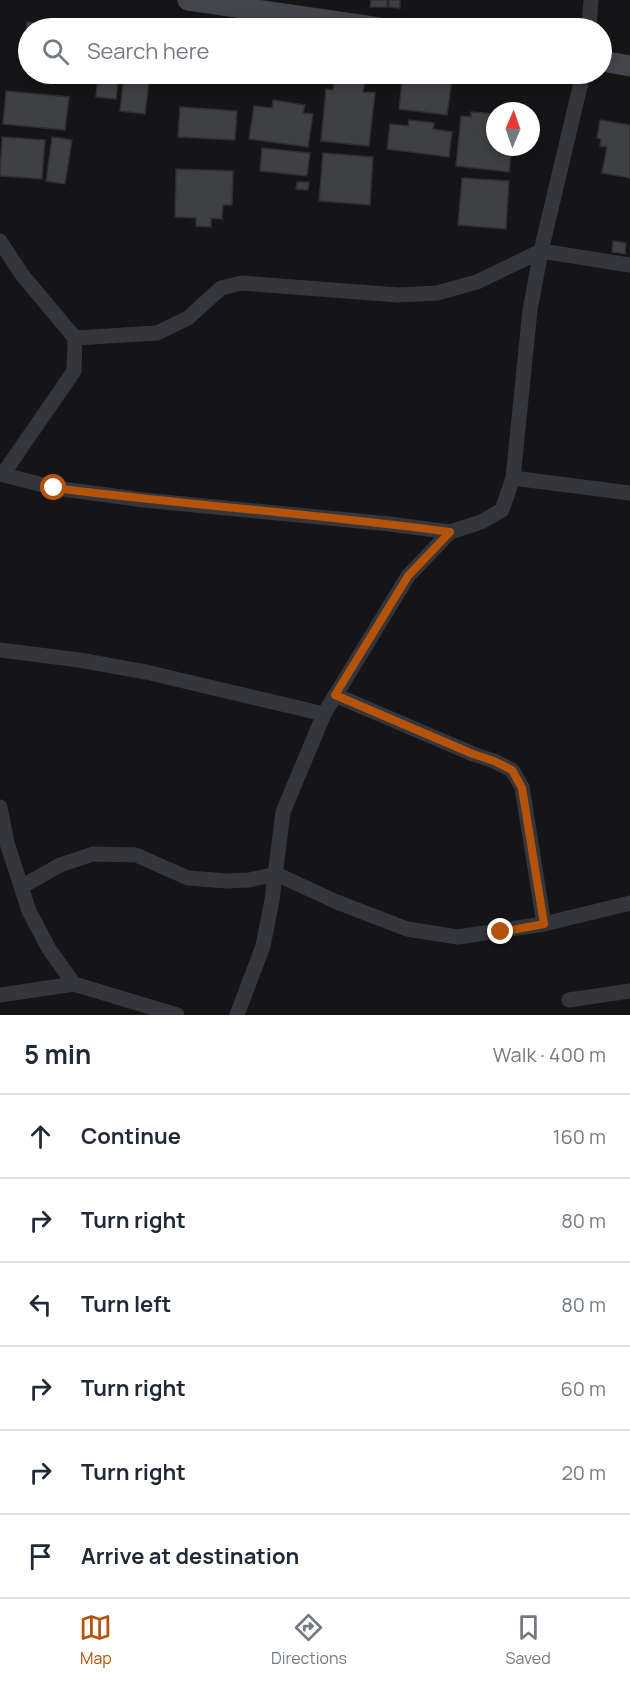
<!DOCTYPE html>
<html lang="en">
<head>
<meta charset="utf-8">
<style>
	body { margin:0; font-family:Manrope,sans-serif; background:#f6f6f7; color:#1f2937 }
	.compass { position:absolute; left:486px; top:102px; width:54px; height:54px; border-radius:50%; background:#fff; box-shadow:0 3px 9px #0003; rotate:2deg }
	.stop { position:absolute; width:18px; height:18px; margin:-14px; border:4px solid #b45309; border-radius:50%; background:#fff }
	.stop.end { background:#b45309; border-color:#fff; box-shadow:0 2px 6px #0008 }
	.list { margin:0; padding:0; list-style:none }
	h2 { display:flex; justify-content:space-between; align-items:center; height:78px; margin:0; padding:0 24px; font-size:26px }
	h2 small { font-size:20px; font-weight:400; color:#747a83 }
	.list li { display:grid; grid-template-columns:39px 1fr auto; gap:18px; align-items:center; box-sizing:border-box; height:84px; padding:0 24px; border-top:2px solid #e0e1e3 }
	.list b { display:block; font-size:22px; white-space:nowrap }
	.list em { font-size:20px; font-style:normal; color:#747a83 }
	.icon { flex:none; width:33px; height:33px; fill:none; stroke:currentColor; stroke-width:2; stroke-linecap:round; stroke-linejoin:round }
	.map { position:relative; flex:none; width:630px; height:1015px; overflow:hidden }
	.search { position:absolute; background:#fff; box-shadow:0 3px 9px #0003; left:18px; right:18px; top:18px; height:66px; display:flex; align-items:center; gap:15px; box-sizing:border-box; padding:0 21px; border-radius:33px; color:#747a83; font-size:22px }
	.sheet { height:582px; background:#fff }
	nav { display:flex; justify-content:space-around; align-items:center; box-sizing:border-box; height:84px; border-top:2px solid #e0e1e3; background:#fff; font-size:16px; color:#747a83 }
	nav a { display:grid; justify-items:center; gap:3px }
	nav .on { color:#b45309 }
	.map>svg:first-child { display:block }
	.building { fill:#3e4044; stroke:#2f2e33; stroke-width:1.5 }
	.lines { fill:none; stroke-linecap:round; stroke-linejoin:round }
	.street { stroke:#35363c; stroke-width:15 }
	.secondary { stroke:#43454c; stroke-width:21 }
	.route { stroke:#b45309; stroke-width:8 }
</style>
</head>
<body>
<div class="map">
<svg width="630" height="1015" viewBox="0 0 630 1015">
	<rect width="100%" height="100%" fill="#151517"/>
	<path class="building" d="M371 0H387V7H370Z
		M389 0H400V8L389 7Z
		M27 22 60 24V28H28V41H25Z
		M98 74H119L116 99 96 97Z
		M124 74H150L145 114 120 111Z
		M403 74H445L444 78 452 79 447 115 399 109Z
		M334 79 365 82 363 92 375 93 369 146 321 141 326 89 333 90Z
		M6 91 69 97 65 130 3 124Z
		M273 100 305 105 303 113 313 114 308 147 249 139 254 106 272 108Z
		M180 107 237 111 235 140 178 137Z
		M471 112 495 114V147H512L509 172 456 166 461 116 471 117Z
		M409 120 434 123 433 129 452 132 449 157 387 149 390 124 408 126Z
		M600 120 630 125V178L602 173 607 147 600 146 601 139 597 138Z
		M2 137 45 140 42 179 0 176Z
		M52 137 72 140 65 184 46 181Z
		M262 148 310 153 307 176 260 171Z
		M323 153 373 157 370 205 319 201Z
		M176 169 233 171 232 205H223L222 219 211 218V227L196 226V218L175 217Z
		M462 178 509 181 506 229 458 225Z
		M297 182H309L308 190 296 189Z
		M613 241 626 243 625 254 612 252Z"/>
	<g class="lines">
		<path class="street" d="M589 28 591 0
			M0 241 23 276 75 338 74 371 3 474
			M75 338 157 333 188 318 221 288 242 283 398 295 437 293 477 282 541 251 630 265
			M0 474 55 488 144 500 390 524 450 532
			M513 478 630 493
			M0 650 79 660 146 672 324 714
			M335 695 473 754 494 761 512 770 522 787 544 924
			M0 807 7 843 29 911 49 949 74 984 177 1015
			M21 887 60 865 93 854 136 855 188 878 227 881 249 880 276 874 337 902 407 929 458 937 544 924 630 903
			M0 995 74 984
			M569 1000 630 991
			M237 1015 263 946 272 900 283 812 324 714 408 576 450 532 481 522 502 510 513 478 530 310 541 251 583 74"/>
		<path class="secondary" d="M188 0 380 28
			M602 61 630 66"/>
	</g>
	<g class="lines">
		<path class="route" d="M54 488C186 505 318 514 450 532L408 576 335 695 473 754 494 761 512 770 522 788 544 924 501 932"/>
	</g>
</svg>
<svg class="compass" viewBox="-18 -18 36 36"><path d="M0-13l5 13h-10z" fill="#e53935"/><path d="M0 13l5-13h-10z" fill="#747a83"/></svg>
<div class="stop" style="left:54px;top:488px"></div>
<div class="stop end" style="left:501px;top:932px"></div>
<div class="search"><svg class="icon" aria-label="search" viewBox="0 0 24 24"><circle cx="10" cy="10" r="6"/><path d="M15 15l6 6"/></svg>Search here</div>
</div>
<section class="sheet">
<h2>5 min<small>Walk · 400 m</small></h2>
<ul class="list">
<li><svg class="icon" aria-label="ahead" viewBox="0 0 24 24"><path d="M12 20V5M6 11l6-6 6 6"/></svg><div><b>Continue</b></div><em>160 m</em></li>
<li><svg class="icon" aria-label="right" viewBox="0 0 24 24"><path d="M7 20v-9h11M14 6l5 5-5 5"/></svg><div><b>Turn right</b></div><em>80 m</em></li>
<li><svg class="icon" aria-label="left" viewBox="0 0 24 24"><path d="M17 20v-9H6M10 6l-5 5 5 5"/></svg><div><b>Turn left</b></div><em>80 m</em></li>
<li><svg class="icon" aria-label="right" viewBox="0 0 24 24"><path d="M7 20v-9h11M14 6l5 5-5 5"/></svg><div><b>Turn right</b></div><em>60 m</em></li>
<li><svg class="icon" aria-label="right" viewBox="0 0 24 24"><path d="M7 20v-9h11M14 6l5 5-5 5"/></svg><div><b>Turn right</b></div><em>20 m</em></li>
<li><svg class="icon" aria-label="arrive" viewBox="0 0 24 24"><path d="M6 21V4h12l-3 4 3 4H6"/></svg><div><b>Arrive at destination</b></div></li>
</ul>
</section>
<nav>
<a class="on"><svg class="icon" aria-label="map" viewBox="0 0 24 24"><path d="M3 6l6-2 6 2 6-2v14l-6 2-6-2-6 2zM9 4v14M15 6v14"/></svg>Map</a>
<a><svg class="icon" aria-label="directions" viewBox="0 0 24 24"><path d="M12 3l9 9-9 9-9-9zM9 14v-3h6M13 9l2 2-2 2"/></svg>Directions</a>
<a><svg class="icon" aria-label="saved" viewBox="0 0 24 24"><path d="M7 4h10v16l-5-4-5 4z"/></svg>Saved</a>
</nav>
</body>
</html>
